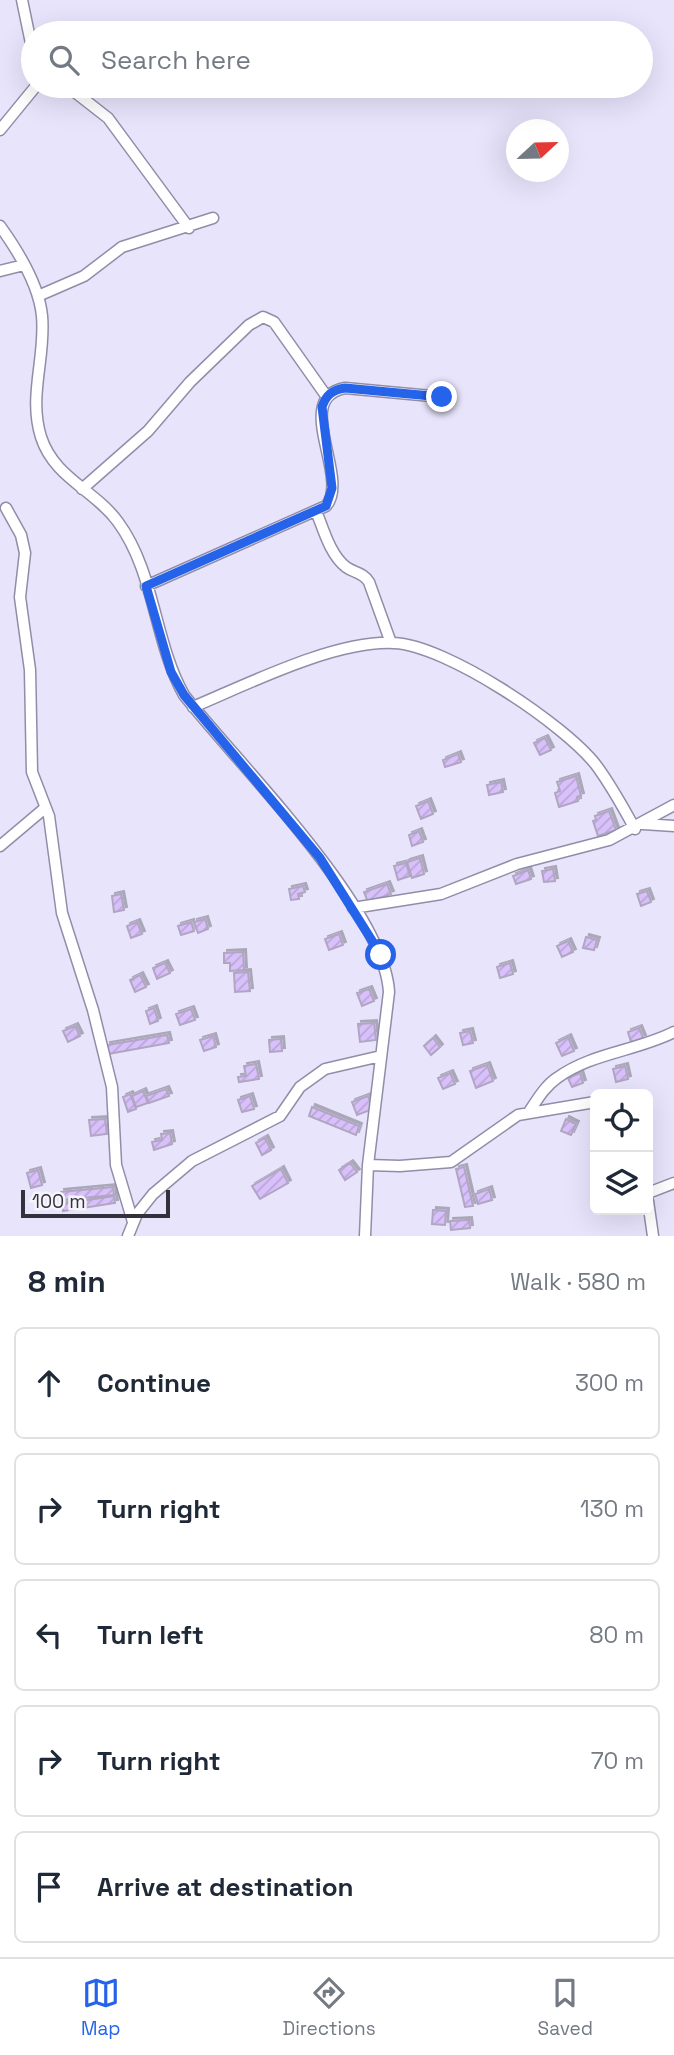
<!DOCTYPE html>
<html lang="en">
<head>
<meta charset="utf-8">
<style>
	body { margin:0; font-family:"Space Grotesk",sans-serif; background:#f2f2f3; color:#1f2937 }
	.controls { position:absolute; right:21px; bottom:21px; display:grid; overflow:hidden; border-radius:10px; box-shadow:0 7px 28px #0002 }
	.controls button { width:63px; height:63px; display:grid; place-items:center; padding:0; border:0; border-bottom:2px solid #e0e1e3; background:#fff; color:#1f2937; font:35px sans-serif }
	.compass { position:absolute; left:506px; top:119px; width:63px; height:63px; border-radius:50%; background:#fff; box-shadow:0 7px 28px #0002; rotate:68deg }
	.scale { position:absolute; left:21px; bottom:18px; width:149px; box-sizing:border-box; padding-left:7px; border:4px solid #33313c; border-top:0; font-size:19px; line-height:24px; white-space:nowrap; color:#33313c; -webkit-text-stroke:5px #f5f4fa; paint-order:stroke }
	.stop { position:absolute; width:21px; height:21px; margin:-16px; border:5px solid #2563eb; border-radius:50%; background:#fff }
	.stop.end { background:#2563eb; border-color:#fff; box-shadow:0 2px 7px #0008 }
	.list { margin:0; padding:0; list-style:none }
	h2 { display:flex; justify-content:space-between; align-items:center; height:91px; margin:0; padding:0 28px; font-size:30px }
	h2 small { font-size:23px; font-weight:400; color:#747a83 }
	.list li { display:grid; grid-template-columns:46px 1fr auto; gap:21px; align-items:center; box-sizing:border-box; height:112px; margin:0 14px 14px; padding:0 14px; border:2px solid #e0e1e3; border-radius:10px }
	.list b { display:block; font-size:26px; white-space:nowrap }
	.list em { font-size:23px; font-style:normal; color:#747a83 }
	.icon { flex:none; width:38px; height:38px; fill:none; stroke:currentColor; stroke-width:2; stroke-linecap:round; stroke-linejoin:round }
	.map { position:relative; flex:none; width:674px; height:1236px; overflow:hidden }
	.search { position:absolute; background:#fff; box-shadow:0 7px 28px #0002; left:21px; right:21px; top:21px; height:77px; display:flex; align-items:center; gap:18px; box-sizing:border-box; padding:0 24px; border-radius:38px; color:#747a83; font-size:26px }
	.sheet { height:721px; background:#fff }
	nav { display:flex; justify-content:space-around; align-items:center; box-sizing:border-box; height:98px; border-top:2px solid #e0e1e3; background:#fff; font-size:19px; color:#747a83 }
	nav a { display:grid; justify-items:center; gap:4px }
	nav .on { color:#2563eb }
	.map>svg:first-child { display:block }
	.building { fill:url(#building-hatch); stroke:#b1a6c1; stroke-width:2; filter:url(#shadow) }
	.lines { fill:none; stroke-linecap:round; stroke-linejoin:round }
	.minor-casing { stroke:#918da8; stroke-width:13 }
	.minor { stroke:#fff; stroke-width:10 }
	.route { stroke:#2563eb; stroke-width:9 }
</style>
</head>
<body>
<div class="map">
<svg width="674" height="1236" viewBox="0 0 674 1236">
	<defs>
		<pattern id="building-hatch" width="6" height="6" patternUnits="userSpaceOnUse" patternTransform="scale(1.75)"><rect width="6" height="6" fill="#d8c0fb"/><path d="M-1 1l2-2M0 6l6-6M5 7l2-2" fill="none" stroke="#baa5d8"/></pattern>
		<filter id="shadow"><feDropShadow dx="3" dy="-3" stdDeviation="0" flood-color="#0004"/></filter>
	</defs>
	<rect width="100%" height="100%" fill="#e8e4fc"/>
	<path class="building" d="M545 738 551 750 540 755 534 743Z
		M458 754 461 762 445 767 443 760Z
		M576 776 581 796 577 797 578 801 559 807 555 793 560 791 557 782Z
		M501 782 503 792 489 795 487 785Z
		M428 801 433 814 421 819 416 806Z
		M609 811 616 830 598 836 593 821 596 820 595 816Z
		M419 831 423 842 412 846 409 835Z
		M420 858 424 874 412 878 407 862Z
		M406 863 410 876 398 880 394 866Z
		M553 869 555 881 544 882 542 871Z
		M528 870 531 879 516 884 513 876Z
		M387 884 391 894 368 902 364 892Z
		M303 886 305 892 298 894 299 899 291 900 289 889Z
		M647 891 651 902 641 906 637 894Z
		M121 894 124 910 114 912 112 896Z
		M205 919 208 929 198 933 194 922Z
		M137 922 142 934 131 938 127 926Z
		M191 922 194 931 181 935 178 926Z
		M339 934 343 945 329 950 325 939Z
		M586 937 597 940 594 950 583 948Z
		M568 941 573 952 562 957 557 946Z
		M243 952 244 970 230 971V963H224V953Z
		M165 963 170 973 157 979 153 968Z
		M510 963 513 974 500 978 497 967Z
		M248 972 250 991 235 992 234 973Z
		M140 975 146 987 135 992 130 980Z
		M369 989 374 1001 362 1006 357 993Z
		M154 1008 158 1021 150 1024 146 1011Z
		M191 1009 195 1020 180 1025 176 1014Z
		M374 1023 376 1040 360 1042 358 1024Z
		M75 1026 80 1036 68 1042 63 1031Z
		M639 1028 643 1038 631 1042 628 1032Z
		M470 1031 473 1043 463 1045 460 1033Z
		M167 1035 169 1043 108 1054 107 1045Z
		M213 1036 216 1047 204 1051 200 1040Z
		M568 1037 574 1051 562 1056 556 1043Z
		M433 1038 440 1047 431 1055 424 1046Z
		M281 1039 282 1051 270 1052 269 1040Z
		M256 1064 259 1079 239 1082 238 1077 246 1076 244 1066Z
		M487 1065 493 1081 476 1088 470 1071Z
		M625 1066 628 1079 616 1082 613 1069Z
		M450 1073 455 1084 443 1089 438 1078Z
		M580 1073 583 1083 572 1087 568 1078Z
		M166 1089 169 1096 149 1103 146 1096Z
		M143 1091 148 1103 136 1107 132 1096Z
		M130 1094 136 1109 128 1112 123 1097Z
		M250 1096 254 1109 242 1112 238 1100Z
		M368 1096 373 1109 357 1115 352 1102Z
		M312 1107 359 1126 356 1135 309 1116Z
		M105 1119 107 1134 91 1136 89 1120Z
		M566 1119 576 1124 571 1135 561 1131Z
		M170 1133 172 1144 154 1150 152 1142 162 1140 161 1134Z
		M265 1138 271 1150 262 1155 256 1143Z
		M350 1163 357 1172 345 1180 339 1170Z
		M464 1167 473 1206 465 1207 456 1169Z
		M281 1169 288 1183 260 1199 252 1186Z
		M38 1170 42 1185 31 1188 27 1173Z
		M113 1187 114 1195 62 1200 61 1192Z
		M489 1189 492 1200 478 1204 475 1194Z
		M114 1196 115 1203 63 1211 62 1204Z
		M433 1210 446 1211 445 1225 432 1224Z
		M469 1220 470 1228 451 1230 450 1221Z"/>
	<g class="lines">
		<defs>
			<path id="minor" d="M22 0 33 53
				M67 86 108 118 189 228
				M0 130 36 86
				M0 226C18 251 39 284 42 316 46 357 28 396 41 437 54 478 95 490 118 522 155 572 154 642 184 695 238 764 384 908 389 992L368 1165 365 1236
				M0 271 24 265
				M38 296 84 276 122 247 213 218
				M82 489 148 431 190 382 249 325 263 317 274 322 327 397
				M6 508 21 535 25 553 20 597 30 670 32 772 49 816 62 913 93 1010 112 1087 116 1165 133 1222
				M316 511C323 528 330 555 346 567 354 573 363 572 369 582L391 643
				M146 586 326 506C351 478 291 398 345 388L442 397
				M193 707C248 684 335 640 394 643 446 645 564 724 596 765 611 785 623 807 635 829
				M643 824 674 826
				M0 846 45 808
				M353 908 441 894 517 864 609 840 674 805
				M529 1112C537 1100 545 1086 557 1078 591 1053 637 1051 674 1032
				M368 1165 400 1166 451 1162 518 1115 595 1102
				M648 1193 674 1183
				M648 1201 653 1236
				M128 1236 137 1214 153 1194 192 1161 280 1116 300 1087 325 1069 381 1056"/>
		</defs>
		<use href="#minor" class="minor-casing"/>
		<use href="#minor" class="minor"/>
	</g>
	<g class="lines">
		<path class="route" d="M381 955 320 858 184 695 171 672 146 586 326 506 332 488 322 407C326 395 332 390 345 388L442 397"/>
	</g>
</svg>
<div class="controls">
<button><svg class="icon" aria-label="locate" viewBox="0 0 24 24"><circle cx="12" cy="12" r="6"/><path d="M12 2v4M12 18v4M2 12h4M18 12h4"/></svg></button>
<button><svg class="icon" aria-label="layers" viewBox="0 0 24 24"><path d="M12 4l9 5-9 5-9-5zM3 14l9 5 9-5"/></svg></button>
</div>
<svg class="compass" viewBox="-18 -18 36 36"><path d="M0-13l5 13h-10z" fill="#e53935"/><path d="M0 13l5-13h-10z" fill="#747a83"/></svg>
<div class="scale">100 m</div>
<div class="stop" style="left:381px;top:955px"></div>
<div class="stop end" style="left:442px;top:397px"></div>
<div class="search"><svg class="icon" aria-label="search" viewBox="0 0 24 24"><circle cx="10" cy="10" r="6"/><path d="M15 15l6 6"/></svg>Search here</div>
</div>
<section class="sheet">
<h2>8 min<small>Walk · 580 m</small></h2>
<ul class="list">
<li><svg class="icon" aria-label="ahead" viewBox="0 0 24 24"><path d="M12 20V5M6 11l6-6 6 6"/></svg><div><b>Continue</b></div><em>300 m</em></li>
<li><svg class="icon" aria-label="right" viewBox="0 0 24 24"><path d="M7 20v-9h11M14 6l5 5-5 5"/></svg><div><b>Turn right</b></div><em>130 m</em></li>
<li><svg class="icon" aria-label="left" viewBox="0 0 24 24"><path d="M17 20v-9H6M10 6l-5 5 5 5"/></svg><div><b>Turn left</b></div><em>80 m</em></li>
<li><svg class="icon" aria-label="right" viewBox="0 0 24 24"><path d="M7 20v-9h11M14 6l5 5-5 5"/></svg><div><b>Turn right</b></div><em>70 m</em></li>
<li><svg class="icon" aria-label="arrive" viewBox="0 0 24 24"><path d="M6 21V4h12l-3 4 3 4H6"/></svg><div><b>Arrive at destination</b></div></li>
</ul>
</section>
<nav>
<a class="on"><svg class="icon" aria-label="map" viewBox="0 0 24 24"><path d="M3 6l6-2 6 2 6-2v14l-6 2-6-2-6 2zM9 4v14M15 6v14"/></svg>Map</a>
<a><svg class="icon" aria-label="directions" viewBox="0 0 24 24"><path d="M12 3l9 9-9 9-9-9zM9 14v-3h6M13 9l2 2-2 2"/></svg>Directions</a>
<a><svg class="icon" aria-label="saved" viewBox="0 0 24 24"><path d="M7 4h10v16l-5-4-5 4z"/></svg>Saved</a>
</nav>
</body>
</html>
